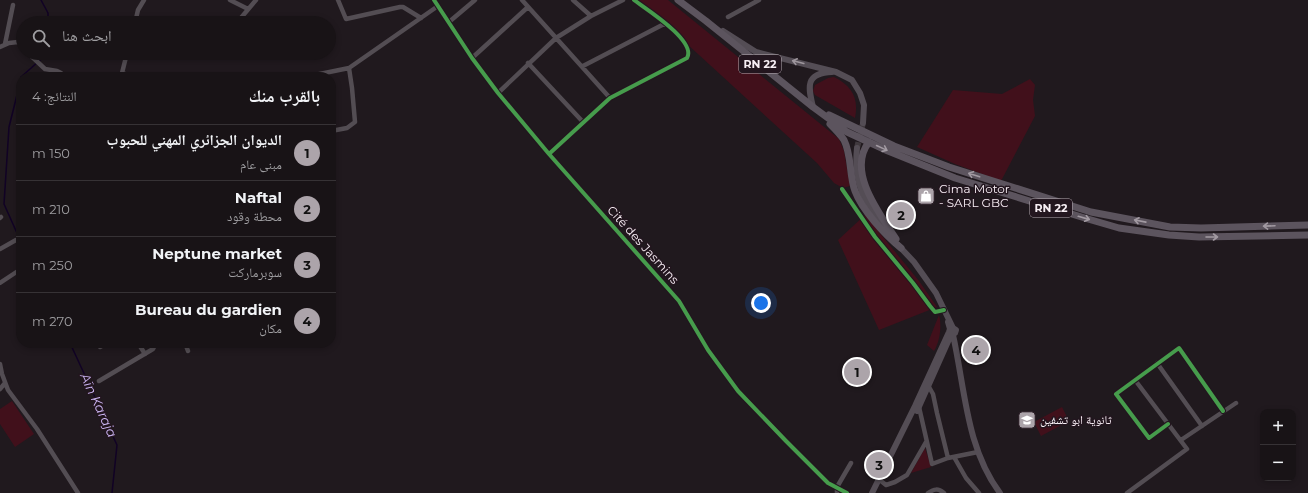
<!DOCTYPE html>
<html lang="ar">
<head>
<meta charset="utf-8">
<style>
	body { margin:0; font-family:Montserrat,"Noto Naskh Arabic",sans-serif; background:#252023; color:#f1f3f6; direction:rtl }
	.controls { position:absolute; right:12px; bottom:12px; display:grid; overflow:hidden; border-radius:8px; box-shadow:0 2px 6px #0003 }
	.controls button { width:36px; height:36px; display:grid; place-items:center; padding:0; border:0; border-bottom:1px solid #363235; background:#181316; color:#f1f3f6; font:20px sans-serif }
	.you { position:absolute; left:761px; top:303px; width:14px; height:14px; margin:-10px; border:3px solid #fff; border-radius:50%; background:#1a73e8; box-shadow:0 0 0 6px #1a73e833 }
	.badge { display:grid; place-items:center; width:26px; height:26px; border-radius:50%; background:#aca4aa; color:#111; font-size:13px; font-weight:700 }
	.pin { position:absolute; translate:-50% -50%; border:2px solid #fff; box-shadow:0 1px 4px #0006 }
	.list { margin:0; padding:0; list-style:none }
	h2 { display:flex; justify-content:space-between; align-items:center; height:52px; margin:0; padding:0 16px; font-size:17px }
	h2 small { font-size:13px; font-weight:400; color:#9f9ea1 }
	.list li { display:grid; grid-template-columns:26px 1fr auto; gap:12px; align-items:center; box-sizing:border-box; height:56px; padding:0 16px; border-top:1px solid #363235 }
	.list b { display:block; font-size:15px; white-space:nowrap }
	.list p { margin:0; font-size:13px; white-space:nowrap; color:#9f9ea1 }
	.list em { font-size:13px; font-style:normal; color:#9f9ea1 }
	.icon { flex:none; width:22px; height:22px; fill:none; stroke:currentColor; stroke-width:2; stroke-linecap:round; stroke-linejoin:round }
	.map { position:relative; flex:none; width:1308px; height:493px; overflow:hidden; direction:ltr }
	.search { position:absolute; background:#181316; box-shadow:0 2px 6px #0003; left:16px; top:16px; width:320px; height:44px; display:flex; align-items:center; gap:10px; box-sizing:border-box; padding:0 14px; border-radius:22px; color:#9f9ea1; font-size:15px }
	.panel { position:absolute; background:#181316; box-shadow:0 2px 6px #0003; left:16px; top:72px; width:320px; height:276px; border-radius:16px; direction:rtl }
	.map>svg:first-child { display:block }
	.green { fill:#41101b }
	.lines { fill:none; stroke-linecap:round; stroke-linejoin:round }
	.stream { stroke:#110225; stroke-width:1.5 }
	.secondary-tunnel { stroke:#40393e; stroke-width:6; stroke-dasharray:6 3; stroke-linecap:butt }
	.street { stroke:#534d53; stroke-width:4.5 }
	.secondary { stroke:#544d55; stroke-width:6 }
	.primary { stroke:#5c545e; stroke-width:7 }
	.cycleway-casing { stroke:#23161f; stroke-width:6 }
	.cycleway { stroke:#469c4c; stroke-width:4 }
	.oneway { stroke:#9e969d }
	.oneway2 { stroke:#a29aa2 }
	.labels { text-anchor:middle; stroke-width:3; stroke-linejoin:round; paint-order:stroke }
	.shield { fill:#23161f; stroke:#b8aeb5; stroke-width:1 }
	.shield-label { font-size:11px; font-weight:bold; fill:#f8eff5 }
	.poi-label { font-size:12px; fill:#f8eff5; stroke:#23161f; text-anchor:start }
	.street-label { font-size:12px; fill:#f8eff5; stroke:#23161f }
	.water-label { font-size:13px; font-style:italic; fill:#d0bafa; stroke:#23161f }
</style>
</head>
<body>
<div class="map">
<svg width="1308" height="493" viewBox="0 0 1308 493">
	<rect width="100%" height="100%" fill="#20191e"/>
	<path class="green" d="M639 0H668L839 139 844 151 850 186 843 188 834 183 817 163Z
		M834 77C852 86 859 98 855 118L815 95 813 91 815 85 828 78Z
		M1030 79 1035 85 1033 100 1035 116 1001 181 955 164 917 147 953 90 1002 94Z
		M865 215 919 281 937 307 879 330 838 240Z
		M939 315C942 325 940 342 934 351L927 345Z
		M12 401 34 434 15 447 0 424V409Z
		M1062 407 1069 421 1041 436 1034 422Z
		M925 448 931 467 911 473Z"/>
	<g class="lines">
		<path class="stream" d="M41 0 48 13V23
			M21 77 48 53
			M21 79 9 127 4 204 21 242
			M70 343 117 445 112 493"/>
		<path class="secondary-tunnel" d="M857 148 863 123"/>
		<path class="street" d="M230 0 248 9
			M338 0 346 19 400 7H403L421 18
			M434 0 472 58 498 93 549 154 679 301 708 350 738 391 786 441 828 483 847 493
			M522 0 610 98
			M573 0 591 16
			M728 17 759 0
			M240 19 256 0
			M449 22 475 0
			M135 23 138 10 144 0
			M5 44 13 5
			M0 47 9 43 18 42 23 47
			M28 53 45 69 57 71 61 73V77
			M472 58 528 7
			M528 63 583 122
			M583 66 666 23
			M122 73 134 77
			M121 77 127 53
			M305 77 349 68 438 6
			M498 93 556 38 591 16 623 0
			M331 131 347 128 355 122 352 88 349 68
			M549 154 610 98 687 58C697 41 646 9 634 0
			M842 189 875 237 913 283 930 306 935 312 944 310
			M0 218 1 217
			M0 249 16 240
			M0 283 21 269
			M138 343 145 354
			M185 343 188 351
			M100 347 107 343
			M1157 363 1202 426
			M0 364 2 374 8 390 37 429 78 493
			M99 381 153 349 156 343
			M929 387 933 394 937 413 948 458
			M0 389 5 383
			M919 407 932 464 948 458 978 452
			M1168 424 1149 438 1116 394 1179 348 1223 411
			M1181 440 1236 403
			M954 457 966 478 979 493
			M881 481 886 485 895 482 907 475 926 442
			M837 493V487L851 463
			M928 493C934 489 938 488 944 493
			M1127 493 1187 449 1135 380"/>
		<path class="secondary" d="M723 31 756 52 836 72 852 80 860 93 864 105 863 123
			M813 107C808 87 805 73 832 72
			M857 148C853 185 865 201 886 230
			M898 245 914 262 936 293 953 328 956 330 955 333 953 335C965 388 966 448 1000 493
			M917 411 950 337
			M872 493 915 406 949 332 950 329 948 322"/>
		<path class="primary" d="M678 0 706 21 813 107 847 132 888 151 955 178 1088 219 1119 228 1169 235 1199 237 1308 235
			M829 115 894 146 949 167 1091 212 1170 227 1201 228 1308 225
			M830 124C835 129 840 134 844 140 852 156 849 175 855 191 862 210 885 235 901 248
			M869 142C846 171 880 214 896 239"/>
		<defs>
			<path id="cycleway" d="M434 0 472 58 498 93 549 154 679 301 708 350 738 391 786 441 828 483 847 493
				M549 154 610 98 687 58C697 41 646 9 634 0
				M842 189 875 237 913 283 930 306 935 312 944 310
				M1168 424 1149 438 1116 394 1179 348 1223 411"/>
		</defs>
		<use href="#cycleway" class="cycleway-casing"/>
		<use href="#cycleway" class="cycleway"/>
	</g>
	<defs><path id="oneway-shaft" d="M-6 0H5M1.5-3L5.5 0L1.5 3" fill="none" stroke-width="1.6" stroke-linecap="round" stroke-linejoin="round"/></defs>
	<use class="oneway" href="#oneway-shaft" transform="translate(798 62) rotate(-166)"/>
	<g class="oneway2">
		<use href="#oneway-shaft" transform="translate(882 148) rotate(25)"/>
		<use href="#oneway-shaft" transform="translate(974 175) rotate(-162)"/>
		<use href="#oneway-shaft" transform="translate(1084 218) rotate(16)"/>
		<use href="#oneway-shaft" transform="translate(1140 221) rotate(-169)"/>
		<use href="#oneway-shaft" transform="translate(1269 226) rotate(178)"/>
		<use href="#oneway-shaft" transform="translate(1212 237)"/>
	</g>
	<defs>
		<symbol id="shop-square" viewBox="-11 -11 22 22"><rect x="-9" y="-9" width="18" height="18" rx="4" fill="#aca4aa" stroke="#23161f"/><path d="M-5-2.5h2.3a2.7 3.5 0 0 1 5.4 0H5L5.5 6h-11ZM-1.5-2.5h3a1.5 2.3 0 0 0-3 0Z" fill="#fff"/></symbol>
		<symbol id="school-square" viewBox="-11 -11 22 22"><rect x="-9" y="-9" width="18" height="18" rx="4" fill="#aca4aa" stroke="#23161f"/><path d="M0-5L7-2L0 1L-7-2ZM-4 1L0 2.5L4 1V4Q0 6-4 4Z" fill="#fff"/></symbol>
	</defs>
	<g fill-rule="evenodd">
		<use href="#shop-square" x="916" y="186" width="20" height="20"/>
		<use href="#school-square" x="1017" y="410" width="20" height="20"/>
	</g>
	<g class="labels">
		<g class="shield">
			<rect x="739" y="55" width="42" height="18" rx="3"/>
			<rect x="1030" y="199" width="42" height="18" rx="3"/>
		</g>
		<g class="shield-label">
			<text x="760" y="68">RN 22</text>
			<text x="1051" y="212">RN 22</text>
		</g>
		<g class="poi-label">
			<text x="939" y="193">Cima Motor<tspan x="939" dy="14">- SARL GBC</tspan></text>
			<text x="1040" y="424">ثانوية ابو تشفين</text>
		</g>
		<g class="street-label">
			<text transform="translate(643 245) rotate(48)" y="4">Cité des Jasmins</text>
		</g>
		<g class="water-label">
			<text transform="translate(99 405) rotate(65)" y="5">Aïn Karaja</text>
		</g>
	</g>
</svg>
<div class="controls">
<button>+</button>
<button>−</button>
</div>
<div class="you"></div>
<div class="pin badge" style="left:857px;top:372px">1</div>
<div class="pin badge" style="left:901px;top:215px">2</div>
<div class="pin badge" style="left:879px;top:465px">3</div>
<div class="pin badge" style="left:976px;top:350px">4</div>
<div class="search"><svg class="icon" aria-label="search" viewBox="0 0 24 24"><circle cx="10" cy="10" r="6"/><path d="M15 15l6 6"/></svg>ابحث هنا</div>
<section class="panel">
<h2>بالقرب منك<small>النتائج: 4</small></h2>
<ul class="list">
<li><span class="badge">1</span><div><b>الديوان الجزائري المهني للحبوب</b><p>مبنى عام</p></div><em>150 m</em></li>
<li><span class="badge">2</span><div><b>Naftal</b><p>محطة وقود</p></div><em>210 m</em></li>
<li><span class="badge">3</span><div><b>Neptune market</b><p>سوبرماركت</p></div><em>250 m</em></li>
<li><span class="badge">4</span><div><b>Bureau du gardien</b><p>مكان</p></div><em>270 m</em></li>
</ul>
</section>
</div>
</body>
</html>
